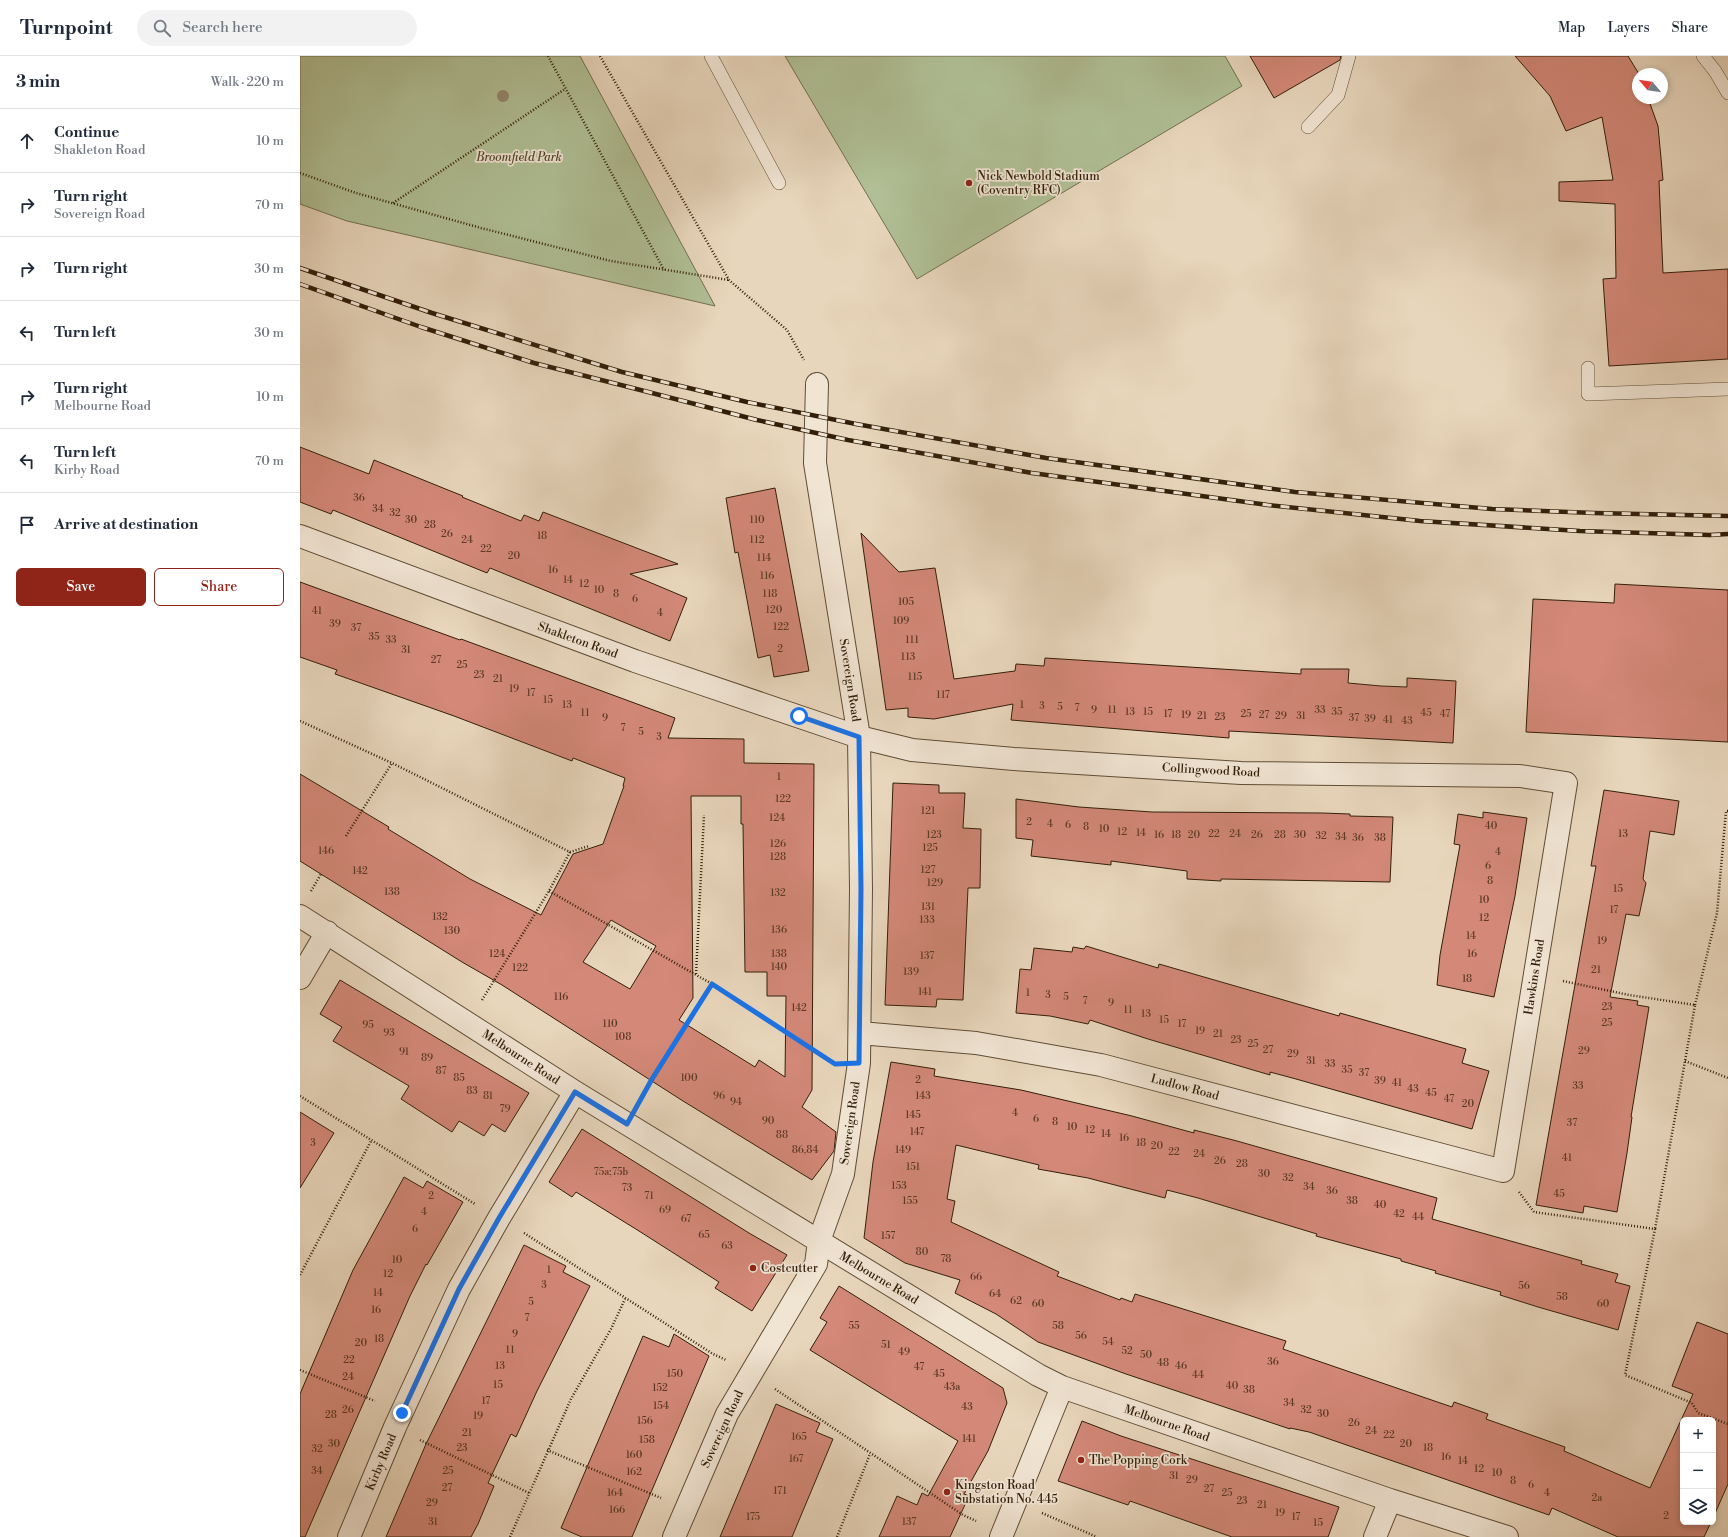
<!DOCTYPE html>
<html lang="en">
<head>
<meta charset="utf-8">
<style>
	body { margin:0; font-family:"Libre Bodoni",serif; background:#f2f2f3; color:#1f2937 }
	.controls { position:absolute; right:12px; bottom:12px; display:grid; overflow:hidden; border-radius:6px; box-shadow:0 2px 6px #0003 }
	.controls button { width:36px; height:36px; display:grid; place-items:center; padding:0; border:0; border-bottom:1px solid #e0e1e3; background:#fff; color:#1f2937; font:20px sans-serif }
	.compass { position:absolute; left:1332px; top:12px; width:36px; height:36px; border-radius:50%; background:#fff; box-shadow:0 2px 6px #0003; rotate:299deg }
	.stop { position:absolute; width:12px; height:12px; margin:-9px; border:3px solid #1a73e8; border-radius:50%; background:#fff }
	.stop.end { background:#1a73e8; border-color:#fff; box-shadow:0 1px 4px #0008 }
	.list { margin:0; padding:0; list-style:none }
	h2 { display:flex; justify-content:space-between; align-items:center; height:52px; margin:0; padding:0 16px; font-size:17px }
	h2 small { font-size:13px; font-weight:400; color:#747a83 }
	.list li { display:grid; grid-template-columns:26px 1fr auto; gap:12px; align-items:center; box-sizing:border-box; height:64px; padding:0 16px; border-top:1px solid #e0e1e3 }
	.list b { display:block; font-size:15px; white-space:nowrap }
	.list p { margin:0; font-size:13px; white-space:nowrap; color:#747a83 }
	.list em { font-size:13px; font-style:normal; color:#747a83 }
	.actions { display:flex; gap:8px; padding:12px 16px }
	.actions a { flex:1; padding:9px 0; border:1px solid #8f2418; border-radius:6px; text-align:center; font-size:14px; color:#8f2418 }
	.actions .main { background:#8f2418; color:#fff }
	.icon { flex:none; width:22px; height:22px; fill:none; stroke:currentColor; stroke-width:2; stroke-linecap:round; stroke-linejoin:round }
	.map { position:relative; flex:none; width:1428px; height:1481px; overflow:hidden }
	header { display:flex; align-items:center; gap:24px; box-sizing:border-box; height:56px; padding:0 20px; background:#fff; border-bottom:1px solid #e0e1e3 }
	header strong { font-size:19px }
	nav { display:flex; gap:22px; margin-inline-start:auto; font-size:14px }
	.search { width:280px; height:36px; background:#f2f2f3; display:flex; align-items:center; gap:10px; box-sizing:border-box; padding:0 14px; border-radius:22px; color:#747a83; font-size:15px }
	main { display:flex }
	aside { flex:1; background:#fff }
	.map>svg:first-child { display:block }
	.green { fill:#b0bf95; stroke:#726f4f }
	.building { fill:#d38878; stroke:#331f09; fill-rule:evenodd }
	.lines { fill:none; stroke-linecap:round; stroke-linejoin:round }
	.lane-casing { stroke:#604d36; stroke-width:14 }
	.street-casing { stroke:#604d36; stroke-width:24 }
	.path { stroke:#331f09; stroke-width:2.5; stroke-dasharray:1 2; stroke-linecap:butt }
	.lane { stroke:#f0e4d3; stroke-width:13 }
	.street { stroke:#f0e4d3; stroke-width:22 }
	.rail-casing { stroke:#331f09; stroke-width:4.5 }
	.rail { stroke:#f0e4d3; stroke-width:3; stroke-dasharray:9; stroke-linecap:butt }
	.tree { fill:#96876d }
	.route { stroke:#1a73e8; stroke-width:5 }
	.poi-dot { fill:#8f2418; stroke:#f0e4d3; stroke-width:1.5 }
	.labels { text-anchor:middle; stroke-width:3.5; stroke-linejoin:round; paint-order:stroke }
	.number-label { font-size:10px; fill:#5b3925 }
	.park-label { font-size:12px; font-style:italic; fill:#52472c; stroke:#f0e4d3 }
	.poi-label { font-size:12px; fill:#331f09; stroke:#f0e4d3; text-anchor:start }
	.street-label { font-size:12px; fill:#331f09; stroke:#f0e4d3 }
</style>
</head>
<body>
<header>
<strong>Turnpoint</strong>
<div class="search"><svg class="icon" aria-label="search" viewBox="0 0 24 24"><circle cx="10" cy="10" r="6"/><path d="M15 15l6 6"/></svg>Search here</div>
<nav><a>Map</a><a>Layers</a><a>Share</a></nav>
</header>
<main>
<aside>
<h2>3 min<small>Walk · 220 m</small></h2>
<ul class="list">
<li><svg class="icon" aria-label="ahead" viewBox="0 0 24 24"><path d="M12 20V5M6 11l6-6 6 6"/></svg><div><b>Continue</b><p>Shakleton Road</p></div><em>10 m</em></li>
<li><svg class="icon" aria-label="right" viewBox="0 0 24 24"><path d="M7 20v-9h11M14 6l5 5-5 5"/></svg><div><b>Turn right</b><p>Sovereign Road</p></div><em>70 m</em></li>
<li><svg class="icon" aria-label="right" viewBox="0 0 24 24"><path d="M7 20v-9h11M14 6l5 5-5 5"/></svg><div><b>Turn right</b></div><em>30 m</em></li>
<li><svg class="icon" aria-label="left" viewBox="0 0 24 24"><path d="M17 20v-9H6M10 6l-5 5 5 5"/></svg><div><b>Turn left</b></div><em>30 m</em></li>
<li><svg class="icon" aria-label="right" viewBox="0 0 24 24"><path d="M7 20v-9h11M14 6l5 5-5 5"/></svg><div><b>Turn right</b><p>Melbourne Road</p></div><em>10 m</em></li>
<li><svg class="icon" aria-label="left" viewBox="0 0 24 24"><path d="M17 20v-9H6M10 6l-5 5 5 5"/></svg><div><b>Turn left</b><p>Kirby Road</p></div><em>70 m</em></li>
<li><svg class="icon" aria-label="arrive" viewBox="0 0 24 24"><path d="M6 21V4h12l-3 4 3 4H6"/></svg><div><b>Arrive at destination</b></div></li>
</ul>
<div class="actions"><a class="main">Save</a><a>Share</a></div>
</aside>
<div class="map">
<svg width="1428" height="1481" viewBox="0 0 1428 1481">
	<rect width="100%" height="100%" fill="#e8d6bc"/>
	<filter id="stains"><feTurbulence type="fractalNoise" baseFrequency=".005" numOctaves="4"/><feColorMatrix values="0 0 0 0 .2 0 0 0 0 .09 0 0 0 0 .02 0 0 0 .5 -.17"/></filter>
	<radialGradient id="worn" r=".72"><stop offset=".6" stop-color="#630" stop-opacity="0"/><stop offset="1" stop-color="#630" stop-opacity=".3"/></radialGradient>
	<path class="green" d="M0 0H280L415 250 47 165 0 148Z
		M485 0H925L942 30 617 223Z"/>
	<path class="building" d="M950 0H1041L1040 4 974 42Z
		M1215 0H1328L1339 18 1338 42H1348L1358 70 1363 124 1359 125 1363 217 1428 213V303L1309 310 1303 223 1316 222 1315 148 1259 145V126L1313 124 1302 61 1266 75 1250 40Z
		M0 391 69 418 74 404 148 434 163 440 162 441 221 465 224 459 239 465 243 456 378 508 330 518 387 542 370 585 190 512 187 517 33 454 31 458 0 446Z
		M475 432 509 615 474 621 470 599 458 602 438 496 435 497 426 442Z
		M561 477 599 516 635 512 654 623 715 615 716 608 744 610 745 602 1001 618V613H1049L1048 627 1081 630 1107 631V622L1156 625 1153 687 929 675V682L711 664 713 648 634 663 608 661V652L586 654Z
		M0 526 160 584 161 583 375 662 368 682 444 683V707L514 708 512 1034 502 1051 536 1076 534 1095 512 1124 383 1045 202 929 162 906 0 805V718L89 771 88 773 170 823 241 859 273 798 303 788 324 730H323L325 722 273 702 272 705 154 660 35 618 37 614 0 601ZM391 740H441V768H443L445 916H467V940H486L485 1021 459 1004 455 1011 379 964 393 942ZM311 864 356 890 330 933 283 906Z
		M1315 528 1428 534V686L1226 676 1233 543 1314 547Z
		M593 727 639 729V737H665L663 772 681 773 680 832H668L663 944 637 943 636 951 585 949Z
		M1304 734 1379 745 1374 779 1350 775 1343 823 1346 827 1339 860 1326 858 1310 941 1338 945 1337 949 1349 951 1331 1061H1332L1327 1097 1317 1156 1284 1150 1283 1157 1236 1149 1296 810H1291Z
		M716 743 779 751 852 756 1022 757 1050 758V760L1093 761 1090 826 921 823V825L887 823V815L811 805V809L731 800 733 784 716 782Z
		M1183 756 1227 762 1215 840 1194 941 1137 929 1140 899 1160 789 1154 788 1158 758 1183 762Z
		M786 890 858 912 859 908 1039 960 1040 957 1166 993 1162 1007 1189 1015 1172 1073 996 1023 970 1016V1019L848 983 790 964 788 968 750 960 716 957 720 913 731 914 734 892 772 896 773 891 784 893Z
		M40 924 229 1037 205 1076 192 1068 184 1080 159 1065 152 1076 101 1043 109 1030 33 985 42 971 20 958Z
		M591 1006 635 1013 634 1020 721 1034 832 1060 894 1077V1074L937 1085 1137 1142 1132 1163 1282 1205 1281 1208 1318 1218 1315 1226 1330 1230 1318 1274 1238 1251 1200 1239 1201 1236 1135 1217 1136 1215 1101 1205V1203L1016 1180 1017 1178 898 1142 867 1134 865 1142 788 1122 738 1113 739 1109 656 1089 647 1143 655 1145 651 1166 759 1216 757 1220 820 1244 821 1242 832 1246 835 1238 986 1285 983 1293 1152 1351 1154 1346 1188 1358 1186 1363 1265 1391 1264 1395 1350 1432 1393 1338 1372 1330 1397 1266 1428 1278V1428L1413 1462V1364H1383V1466H1411L1404 1481H1318L1252 1452 1249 1459 1009 1376 990 1372V1373L826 1318 738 1286 696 1258 655 1237 660 1224 605 1207 564 1182 573 1106Z
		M0 1056 34 1077 0 1132Z
		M282 1073 449 1177 487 1199 452 1255 415 1232 419 1226 339 1175 276 1136 272 1141 249 1126Z
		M104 1121 123 1132 127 1125 163 1146 127 1209 126 1208 110 1240 5 1481H0V1338L53 1214Z
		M224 1189 266 1210 263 1216 290 1230 237 1335 216 1381 211 1378 188 1427 194 1430 178 1468 171 1481H86L126 1388Z
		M539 1230 703 1332 707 1347 688 1395 664 1438 669 1440 650 1481H579L597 1440 617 1449 622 1437 628 1440 658 1385 510 1294 527 1266 520 1262Z
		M374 1278 409 1300 332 1481H282L261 1472 343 1280 369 1291Z
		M476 1348 520 1367 516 1376 533 1383 492 1481H420Z
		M782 1365 821 1380 1039 1451 1028 1481H932L830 1445 828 1449 758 1425Z"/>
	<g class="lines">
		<defs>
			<path id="lane" d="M411 0 479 127
				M1403 0 1415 15 1428 37
				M1008 71 1038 39 1049 0
				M1288 312V338L1428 333"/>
			<path id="street" d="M0 480 335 605 559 681 612 694 714 703 941 717 1220 720 1266 727 1203 1115 801 1009 676 987 560 977
				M0 860 275 1036 738 1319 762 1331 1090 1444 1207 1481
				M0 922 27 876
				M49 1481 95 1371 159 1233 199 1162 275 1036
				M374 1481 427 1358 516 1208 519 1185 543 1118 559 1007 561 833 559 681 515 407 517 328
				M701 1481 762 1331
				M1075 1481 1090 1444"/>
		</defs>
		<use href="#lane" class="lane-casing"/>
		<use href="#street" class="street-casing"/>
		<path class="path" d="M248 0 364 214
			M300 0 429 224 487 274 504 304
			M0 117 56 137 181 172 311 205 429 224
			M93 147 265 33
			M0 665 92 707 270 796 289 790
			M46 780 92 707
			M11 835 21 818
			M249 835 412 928 531 1005
			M396 918 404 759
			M1263 925 1329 939 1395 949 1355 1173
			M182 944 249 835 270 796
			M1395 949 1417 857 1426 755H1428
			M1385 1005 1428 1022
			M0 1040 175 1148
			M341 1043 412 928
			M1219 1136 1234 1156 1355 1173 1325 1319 1392 1347 1398 1357 1428 1368
			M224 1177 413 1298 426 1304
			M0 1219 71 1085
			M0 1314 75 1345
			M475 1333 663 1459 676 1465
			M120 1384 229 1437
			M247 1394 361 1442
			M742 1457 797 1481
			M210 1481 271 1343 311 1273 325 1243
			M537 1481 570 1398"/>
		<use href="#lane" class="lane"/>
		<use href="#street" class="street"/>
		<defs>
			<path id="rail" d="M0 212 132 257 322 316 447 346 556 368 746 402 995 436 1192 453 1294 457 1428 460
				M0 228 121 271 234 307 317 328 457 364 548 384 732 417 968 449 1120 465 1280 475 1410 479 1428 478"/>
		</defs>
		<use href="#rail" class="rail-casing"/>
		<use href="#rail" class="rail"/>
	</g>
	<circle class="tree" cx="203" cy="40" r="6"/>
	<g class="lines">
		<path class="route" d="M102 1357 159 1233 199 1162 275 1036 327 1068 352 1023 412 928 535 1008 559 1007 561 833 559 681 499 660"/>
	</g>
	<g class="poi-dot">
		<circle cx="669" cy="127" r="4"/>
		<circle cx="453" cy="1212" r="4"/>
		<circle cx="781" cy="1404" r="4"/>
		<circle cx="647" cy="1436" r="4"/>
	</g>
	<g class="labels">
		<g class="number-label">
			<text x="59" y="445">36</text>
			<text x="78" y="456">34</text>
			<text x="95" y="460">32</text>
			<text x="111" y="467">30</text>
			<text x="457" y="467">110</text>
			<text x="130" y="472">28</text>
			<text x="147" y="481">26</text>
			<text x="242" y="483">18</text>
			<text x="167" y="487">24</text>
			<text x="457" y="487">112</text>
			<text x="186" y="496">22</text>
			<text x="214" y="503">20</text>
			<text x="464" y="505">114</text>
			<text x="253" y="517">16</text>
			<text x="467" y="523">116</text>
			<text x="268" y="527">14</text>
			<text x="284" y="531">12</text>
			<text x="299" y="537">10</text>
			<text x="316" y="541">8</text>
			<text x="470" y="541">118</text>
			<text x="335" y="546">6</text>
			<text x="606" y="549">105</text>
			<text x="474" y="557">120</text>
			<text x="17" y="558">41</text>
			<text x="360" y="560">4</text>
			<text x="601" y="568">109</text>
			<text x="35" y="571">39</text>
			<text x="481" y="574">122</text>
			<text x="56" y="575">37</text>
			<text x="74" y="584">35</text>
			<text x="91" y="587">33</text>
			<text x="612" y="587">111</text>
			<text x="480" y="596">2</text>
			<text x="106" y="597">31</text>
			<text x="608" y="604">113</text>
			<text x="136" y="607">27</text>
			<text x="162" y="612">25</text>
			<text x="179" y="622">23</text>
			<text x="615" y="624">115</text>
			<text x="198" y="626">21</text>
			<text x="214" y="636">19</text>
			<text x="231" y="640">17</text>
			<text x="643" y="642">117</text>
			<text x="248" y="647">15</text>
			<text x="267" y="652">13</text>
			<text x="722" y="652">1</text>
			<text x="742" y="653">3</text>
			<text x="760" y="654">5</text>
			<text x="777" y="655">7</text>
			<text x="794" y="657">9</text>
			<text x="812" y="657">11</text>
			<text x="1020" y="657">33</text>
			<text x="830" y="659">13</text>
			<text x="848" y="659">15</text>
			<text x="1037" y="659">35</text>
			<text x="285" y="660">11</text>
			<text x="1126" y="660">45</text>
			<text x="868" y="661">17</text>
			<text x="946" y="661">25</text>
			<text x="1145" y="661">47</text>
			<text x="886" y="662">19</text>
			<text x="964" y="662">27</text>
			<text x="902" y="663">21</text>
			<text x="981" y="663">29</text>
			<text x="1001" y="663">31</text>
			<text x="920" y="664">23</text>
			<text x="305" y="665">9</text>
			<text x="1054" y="665">37</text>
			<text x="1070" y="666">39</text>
			<text x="1088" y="667">41</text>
			<text x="1107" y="668">43</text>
			<text x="323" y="675">7</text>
			<text x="341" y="679">5</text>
			<text x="359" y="684">3</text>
			<text x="479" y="724">1</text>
			<text x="483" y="746">122</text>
			<text x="628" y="758">121</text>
			<text x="477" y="765">124</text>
			<text x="729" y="769">2</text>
			<text x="750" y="771">4</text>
			<text x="768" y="772">6</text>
			<text x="1191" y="773">40</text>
			<text x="786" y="774">8</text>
			<text x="804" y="776">10</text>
			<text x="822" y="779">12</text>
			<text x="841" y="780">14</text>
			<text x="914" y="781">22</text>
			<text x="935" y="781">24</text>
			<text x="1323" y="781">13</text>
			<text x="634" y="782">123</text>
			<text x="859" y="782">16</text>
			<text x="876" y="782">18</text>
			<text x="894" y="782">20</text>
			<text x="957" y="782">26</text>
			<text x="980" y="782">28</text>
			<text x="1000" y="782">30</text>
			<text x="1021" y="783">32</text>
			<text x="1041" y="784">34</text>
			<text x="1058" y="785">36</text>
			<text x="1080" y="785">38</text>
			<text x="478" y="791">126</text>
			<text x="630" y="795">125</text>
			<text x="26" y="798">146</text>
			<text x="1198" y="799">4</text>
			<text x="478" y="804">128</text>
			<text x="1188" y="813">6</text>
			<text x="628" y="817">127</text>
			<text x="60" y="818">142</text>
			<text x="1190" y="828">8</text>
			<text x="635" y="830">129</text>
			<text x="1318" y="836">15</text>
			<text x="92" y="839">138</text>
			<text x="478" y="840">132</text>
			<text x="1184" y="847">10</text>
			<text x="628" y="854">131</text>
			<text x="1314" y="857">17</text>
			<text x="140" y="864">132</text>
			<text x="1184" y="865">12</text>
			<text x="627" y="867">133</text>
			<text x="479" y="877">136</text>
			<text x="152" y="878">130</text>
			<text x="1171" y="883">14</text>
			<text x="1302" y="888">19</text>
			<text x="197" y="901">124</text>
			<text x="479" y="901">138</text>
			<text x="1172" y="901">16</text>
			<text x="627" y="903">137</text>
			<text x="479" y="914">140</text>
			<text x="220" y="915">122</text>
			<text x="1296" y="917">21</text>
			<text x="611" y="919">139</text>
			<text x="1167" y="926">18</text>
			<text x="625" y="939">141</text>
			<text x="728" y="940">1</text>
			<text x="748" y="942">3</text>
			<text x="261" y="944">116</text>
			<text x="766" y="944">5</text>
			<text x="785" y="948">7</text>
			<text x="811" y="950">9</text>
			<text x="1307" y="954">23</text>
			<text x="499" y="955">142</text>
			<text x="828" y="957">11</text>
			<text x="846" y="961">13</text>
			<text x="864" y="967">15</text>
			<text x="1307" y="970">25</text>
			<text x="310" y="971">110</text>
			<text x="882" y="971">17</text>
			<text x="68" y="972">95</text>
			<text x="900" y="978">19</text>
			<text x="89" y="980">93</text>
			<text x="918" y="981">21</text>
			<text x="323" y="984">108</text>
			<text x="936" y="987">23</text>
			<text x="953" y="991">25</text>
			<text x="968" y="997">27</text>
			<text x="1284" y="998">29</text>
			<text x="104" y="999">91</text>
			<text x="993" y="1001">29</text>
			<text x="127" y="1005">89</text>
			<text x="1011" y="1008">31</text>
			<text x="1030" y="1011">33</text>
			<text x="1047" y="1017">35</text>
			<text x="141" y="1018">87</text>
			<text x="1064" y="1020">37</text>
			<text x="159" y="1025">85</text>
			<text x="389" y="1025">100</text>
			<text x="618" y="1027">2</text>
			<text x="1080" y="1028">39</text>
			<text x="1097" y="1030">41</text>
			<text x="1278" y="1033">33</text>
			<text x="1113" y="1036">43</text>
			<text x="172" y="1038">83</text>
			<text x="1131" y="1040">45</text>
			<text x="188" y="1043">81</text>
			<text x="419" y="1043">96</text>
			<text x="623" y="1043">143</text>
			<text x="1149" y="1046">47</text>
			<text x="436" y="1049">94</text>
			<text x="1168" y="1051">20</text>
			<text x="205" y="1056">79</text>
			<text x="715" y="1060">4</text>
			<text x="613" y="1062">145</text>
			<text x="736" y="1066">6</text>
			<text x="468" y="1068">90</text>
			<text x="755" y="1069">8</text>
			<text x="1272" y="1070">37</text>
			<text x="772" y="1074">10</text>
			<text x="790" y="1077">12</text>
			<text x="617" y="1079">147</text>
			<text x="806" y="1081">14</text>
			<text x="482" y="1082">88</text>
			<text x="824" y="1085">16</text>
			<text x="13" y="1090">3</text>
			<text x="841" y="1090">18</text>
			<text x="857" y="1093">20</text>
			<text x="505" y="1097">86,84</text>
			<text x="603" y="1097">149</text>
			<text x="874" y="1099">22</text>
			<text x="899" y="1101">24</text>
			<text x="1267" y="1105">41</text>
			<text x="920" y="1108">26</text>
			<text x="942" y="1111">28</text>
			<text x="613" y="1114">151</text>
			<text x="311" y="1119">75a;75b</text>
			<text x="964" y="1121">30</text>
			<text x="988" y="1125">32</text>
			<text x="599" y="1133">153</text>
			<text x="1009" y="1134">34</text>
			<text x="327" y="1135">73</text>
			<text x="1032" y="1138">36</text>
			<text x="1259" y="1141">45</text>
			<text x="131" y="1143">2</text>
			<text x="349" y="1143">71</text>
			<text x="610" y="1148">155</text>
			<text x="1052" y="1148">38</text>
			<text x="1080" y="1152">40</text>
			<text x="365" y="1157">69</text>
			<text x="124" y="1159">4</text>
			<text x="1099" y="1161">42</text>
			<text x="1118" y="1164">44</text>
			<text x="386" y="1166">67</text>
			<text x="115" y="1176">6</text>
			<text x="404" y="1182">65</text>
			<text x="588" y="1183">157</text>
			<text x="427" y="1193">63</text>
			<text x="622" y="1199">80</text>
			<text x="646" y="1206">78</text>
			<text x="97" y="1207">10</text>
			<text x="249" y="1217">1</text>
			<text x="88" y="1221">12</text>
			<text x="676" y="1224">66</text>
			<text x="244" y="1232">3</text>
			<text x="1224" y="1233">56</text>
			<text x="78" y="1240">14</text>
			<text x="695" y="1241">64</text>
			<text x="1262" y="1244">58</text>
			<text x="716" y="1248">62</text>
			<text x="231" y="1249">5</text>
			<text x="738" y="1251">60</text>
			<text x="1303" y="1251">60</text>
			<text x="76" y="1257">16</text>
			<text x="227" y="1265">7</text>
			<text x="554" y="1273">55</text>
			<text x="758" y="1273">58</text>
			<text x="215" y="1281">9</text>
			<text x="781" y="1283">56</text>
			<text x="79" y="1286">18</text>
			<text x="808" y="1289">54</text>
			<text x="61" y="1290">20</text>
			<text x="586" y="1292">51</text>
			<text x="210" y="1297">11</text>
			<text x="827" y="1298">52</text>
			<text x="604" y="1299">49</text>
			<text x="846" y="1302">50</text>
			<text x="49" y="1307">22</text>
			<text x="973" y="1309">36</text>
			<text x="863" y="1310">48</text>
			<text x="200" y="1313">13</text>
			<text x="881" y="1313">46</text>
			<text x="619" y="1314">47</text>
			<text x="375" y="1321">150</text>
			<text x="639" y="1321">45</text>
			<text x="898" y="1322">44</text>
			<text x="48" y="1324">24</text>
			<text x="198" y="1332">15</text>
			<text x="932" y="1333">40</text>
			<text x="652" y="1334">43a</text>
			<text x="360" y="1335">152</text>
			<text x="949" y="1337">38</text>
			<text x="186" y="1348">17</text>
			<text x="989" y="1350">34</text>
			<text x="361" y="1353">154</text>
			<text x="667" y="1354">43</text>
			<text x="48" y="1357">26</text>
			<text x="1006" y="1357">32</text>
			<text x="1023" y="1361">30</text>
			<text x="31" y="1362">28</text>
			<text x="178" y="1363">19</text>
			<text x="345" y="1368">156</text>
			<text x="1054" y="1370">26</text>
			<text x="1071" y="1378">24</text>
			<text x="167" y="1380">21</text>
			<text x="1089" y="1382">22</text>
			<text x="499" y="1384">165</text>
			<text x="669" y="1386">141</text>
			<text x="347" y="1387">158</text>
			<text x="34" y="1391">30</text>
			<text x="1106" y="1391">20</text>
			<text x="162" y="1395">23</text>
			<text x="1128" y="1395">18</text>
			<text x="17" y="1396">32</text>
			<text x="334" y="1402">160</text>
			<text x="1146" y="1404">16</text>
			<text x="496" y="1406">167</text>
			<text x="1163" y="1408">14</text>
			<text x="1179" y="1416">12</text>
			<text x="17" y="1418">34</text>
			<text x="148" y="1418">25</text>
			<text x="334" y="1419">162</text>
			<text x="1197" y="1420">10</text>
			<text x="874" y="1423">31</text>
			<text x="892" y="1427">29</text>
			<text x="1213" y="1428">8</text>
			<text x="1231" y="1432">6</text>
			<text x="147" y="1435">27</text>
			<text x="909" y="1436">27</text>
			<text x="480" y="1438">171</text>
			<text x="315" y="1440">164</text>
			<text x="927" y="1440">25</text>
			<text x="1247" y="1440">4</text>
			<text x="1297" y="1445">2a</text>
			<text x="942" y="1448">23</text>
			<text x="132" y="1450">29</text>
			<text x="962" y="1452">21</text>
			<text x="317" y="1457">166</text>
			<text x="980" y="1460">19</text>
			<text x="1366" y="1463">2</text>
			<text x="453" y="1464">175</text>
			<text x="996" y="1464">17</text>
			<text x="133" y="1469">31</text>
			<text x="609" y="1469">137</text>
			<text x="1018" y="1470">15</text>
		</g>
		<g class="park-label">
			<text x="219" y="105">Broomfield Park</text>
		</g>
		<g class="poi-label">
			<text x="677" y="124">Nick Newbold Stadium<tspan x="677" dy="14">(Coventry RFC)</tspan></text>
			<text x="461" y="1216">Costcutter</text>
			<text x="789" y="1408">The Popping Cork</text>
			<text x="655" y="1433">Kingston Road<tspan x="655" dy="14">Substation No. 445</tspan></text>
		</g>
		<g class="street-label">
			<text transform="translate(278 584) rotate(20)" y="4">Shakleton Road</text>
			<text transform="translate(550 624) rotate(81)" y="4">Sovereign Road</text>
			<text transform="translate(911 714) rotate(3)" y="4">Collingwood Road</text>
			<text transform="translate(1234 921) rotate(-81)" y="4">Hawkins Road</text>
			<text transform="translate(221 1001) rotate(33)" y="4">Melbourne Road</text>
			<text transform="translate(885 1031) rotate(15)" y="4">Ludlow Road</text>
			<text transform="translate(550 1067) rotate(-82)" y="4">Sovereign Road</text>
			<text transform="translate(579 1222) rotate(31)" y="4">Melbourne Road</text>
			<text transform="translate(867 1367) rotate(19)" y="4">Melbourne Road</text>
			<text transform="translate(422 1373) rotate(-65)" y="4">Sovereign Road</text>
			<text transform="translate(81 1406) rotate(-67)" y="4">Kirby Road</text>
		</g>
	</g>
	<rect width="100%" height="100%" filter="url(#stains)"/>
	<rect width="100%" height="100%" fill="url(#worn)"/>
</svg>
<div class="controls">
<button>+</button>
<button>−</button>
<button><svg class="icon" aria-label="layers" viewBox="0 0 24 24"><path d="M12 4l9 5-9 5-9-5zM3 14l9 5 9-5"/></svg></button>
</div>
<svg class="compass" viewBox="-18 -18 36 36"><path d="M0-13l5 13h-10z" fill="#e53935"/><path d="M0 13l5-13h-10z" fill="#747a83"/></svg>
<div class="stop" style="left:499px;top:660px"></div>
<div class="stop end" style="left:102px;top:1357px"></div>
</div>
</main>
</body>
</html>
